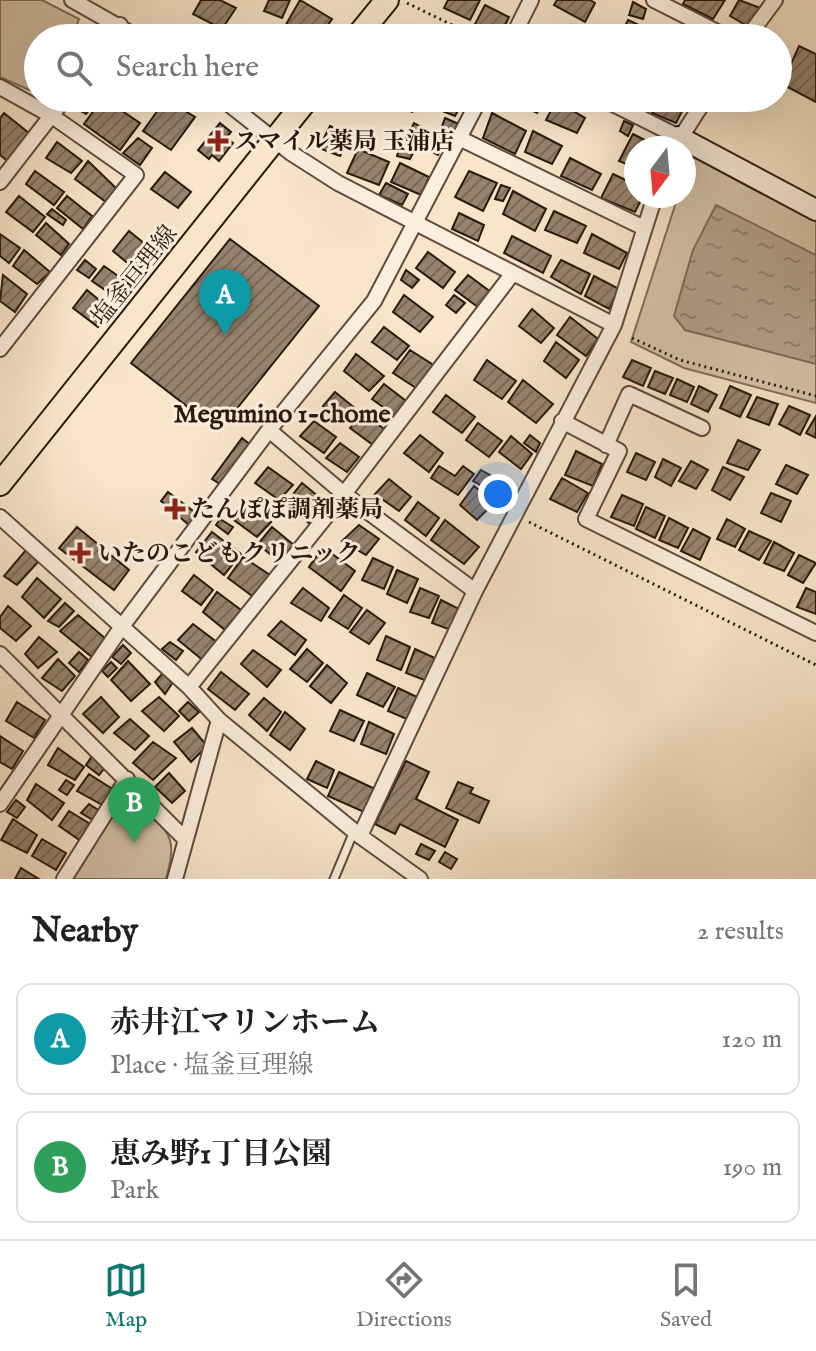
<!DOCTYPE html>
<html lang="en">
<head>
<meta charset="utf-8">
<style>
	body { margin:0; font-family:"IM FELL English","Noto Serif JP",serif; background:#f6f6f6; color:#202124 }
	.compass { position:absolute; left:624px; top:136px; width:72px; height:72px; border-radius:50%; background:#fff; box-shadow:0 8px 32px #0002; rotate:196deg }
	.you { position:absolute; left:498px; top:494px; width:28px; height:28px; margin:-20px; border:6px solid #fff; border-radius:50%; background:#1a73e8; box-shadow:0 0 0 12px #1a73e833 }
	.badge { display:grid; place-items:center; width:52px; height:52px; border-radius:50%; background:#0f766e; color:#fff; font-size:26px; font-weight:700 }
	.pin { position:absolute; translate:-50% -66px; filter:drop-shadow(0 2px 4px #0008) }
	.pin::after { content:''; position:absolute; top:42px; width:28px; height:24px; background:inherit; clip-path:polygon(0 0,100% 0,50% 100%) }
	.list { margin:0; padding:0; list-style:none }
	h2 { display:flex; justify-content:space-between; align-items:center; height:104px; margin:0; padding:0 32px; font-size:34px }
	h2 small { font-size:26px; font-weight:400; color:#757577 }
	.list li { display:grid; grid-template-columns:52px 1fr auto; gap:24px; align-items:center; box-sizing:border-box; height:112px; margin:0 16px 16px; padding:0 16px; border:2px solid #e0e0e0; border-radius:16px }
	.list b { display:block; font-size:30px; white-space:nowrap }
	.list p { margin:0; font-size:26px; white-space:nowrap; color:#757577 }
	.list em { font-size:26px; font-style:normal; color:#757577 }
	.icon { flex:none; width:44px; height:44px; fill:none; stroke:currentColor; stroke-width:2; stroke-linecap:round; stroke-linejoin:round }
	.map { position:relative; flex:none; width:816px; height:879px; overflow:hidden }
	.search { position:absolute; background:#fff; box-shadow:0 8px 32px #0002; left:24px; right:24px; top:24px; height:88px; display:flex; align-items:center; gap:20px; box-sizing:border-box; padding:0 28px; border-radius:44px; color:#757577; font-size:30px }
	.sheet { height:360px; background:#fff }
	nav { display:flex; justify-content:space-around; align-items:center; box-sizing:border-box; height:112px; border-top:2px solid #e0e0e0; background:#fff; font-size:22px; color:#757577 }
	nav a { display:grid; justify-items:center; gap:4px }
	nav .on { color:#0f766e }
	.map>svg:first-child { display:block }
	.green { fill:#d5c2a9; stroke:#806d5a; stroke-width:2 }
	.water { fill:url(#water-ripples); stroke:#7c6956; stroke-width:2 }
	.building { fill:url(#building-hatch); stroke:#2b180a; stroke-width:2 }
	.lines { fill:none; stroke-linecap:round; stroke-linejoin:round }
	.lane-casing { stroke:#5e4b3a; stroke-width:11 }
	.street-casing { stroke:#5e4b3a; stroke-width:18 }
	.secondary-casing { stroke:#2b180a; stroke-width:24 }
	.primary-casing { stroke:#2b180a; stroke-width:26 }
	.path { stroke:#2b180a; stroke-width:3; stroke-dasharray:2 4; stroke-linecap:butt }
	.lane { stroke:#faeedd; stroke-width:7 }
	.street { stroke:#faeedd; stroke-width:14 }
	.secondary { stroke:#faeedd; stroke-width:20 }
	.primary { stroke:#f8e5ca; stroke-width:22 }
	.poi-dot { fill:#8f2418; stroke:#faeedd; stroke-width:3 }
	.labels { text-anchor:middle; stroke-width:6; stroke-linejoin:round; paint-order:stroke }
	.poi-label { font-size:24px; font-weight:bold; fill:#2b180a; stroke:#faeedd; text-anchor:start }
	.street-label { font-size:24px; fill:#2b180a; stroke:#faeedd }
	.neighbourhood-label { font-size:26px; font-weight:bold; fill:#2b180a; stroke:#faeedd }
</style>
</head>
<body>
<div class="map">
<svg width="816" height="879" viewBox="0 0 816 879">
	<defs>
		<pattern id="water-ripples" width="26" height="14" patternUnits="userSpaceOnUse" patternTransform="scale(2)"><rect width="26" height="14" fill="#b29f89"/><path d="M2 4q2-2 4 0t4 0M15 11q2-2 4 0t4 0" fill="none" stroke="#91816e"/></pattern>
		<pattern id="building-hatch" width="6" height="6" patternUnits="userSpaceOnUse" patternTransform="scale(2)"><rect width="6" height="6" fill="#96836e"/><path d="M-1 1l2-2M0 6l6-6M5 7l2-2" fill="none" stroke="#7b6a59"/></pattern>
	</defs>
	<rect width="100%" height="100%" fill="#f8e5ca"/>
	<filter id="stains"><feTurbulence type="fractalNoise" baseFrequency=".0025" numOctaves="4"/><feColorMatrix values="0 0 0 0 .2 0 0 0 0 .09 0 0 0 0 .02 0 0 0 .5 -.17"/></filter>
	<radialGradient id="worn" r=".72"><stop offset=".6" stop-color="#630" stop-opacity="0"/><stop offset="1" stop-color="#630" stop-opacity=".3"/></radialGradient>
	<path class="green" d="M0 0H42L79 19 72 38H38V94L0 77Z
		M694 156 816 221V403L684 368 631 342 678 196H684V177Z
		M121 801H138C168 834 179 834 166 879H73Z"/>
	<path class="water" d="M716 205 816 255V364L685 330 674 316 693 250Z"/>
	<path class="building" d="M201 0H220L236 8 222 29 193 14Z
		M269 0H290L282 18 264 11Z
		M300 0 332 19 319 38H306L284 28Z
		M448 0H480L470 20 444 8Z
		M557 0H590L595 3 585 22 554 5Z
		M685 0H725L713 19 683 4Z
		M739 0 763 9 749 27 730 16Z
		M633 2 646 9 643 19 629 15Z
		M485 5 509 17 499 38 474 26Z
		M628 20 658 34 656 38H619Z
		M799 46 816 54V102L782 84Z
		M78 98 94 104 86 114 72 106Z
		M103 98 140 123 120 150 84 124Z
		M382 98H418L412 112Z
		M426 98H465L455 116 424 104Z
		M505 98H544L537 113Z
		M659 98H689L676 123 652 113Z
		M166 99 195 117 171 150 143 131Z
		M556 101 585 118 577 133 546 120Z
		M4 113 30 134 9 162 0 155V118Z
		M492 113 526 131 515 154 483 138Z
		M445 118 461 125 454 138 440 132Z
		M624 121 633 125 628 136 620 131Z
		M220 123 231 132 226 138 233 143 219 161 212 155 209 159 198 150Z
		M414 123 446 141 438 155 405 139Z
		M330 126 350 137 340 156 319 148Z
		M533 131 562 146 552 164 525 152Z
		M633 134 660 148H636V168L619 161Z
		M138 138 152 148 140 165 123 153Z
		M57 142 82 161 71 173 46 158Z
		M401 142 415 149 410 159 397 156Z
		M358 149 389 162 379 185 347 173Z
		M570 158 601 174 592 190 561 176Z
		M88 161 116 188 106 202 75 179Z
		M400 163 429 177 421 195 391 182Z
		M35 171 64 192 54 205 26 184Z
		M469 171 497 183 483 211 455 197Z
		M165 172 191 192 178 208 151 189Z
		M613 174 636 185V196H643L635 212 601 198Z
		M386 183 408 194 402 205 379 195Z
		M501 185 510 188 503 201 495 199Z
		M513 191 546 209 535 231 503 214Z
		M19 196 45 217 33 232 6 212Z
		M67 196 92 216 83 229 57 208Z
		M52 209 66 220 63 225 47 214Z
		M554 211 586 226 577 243 545 230Z
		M459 213 484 225 478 241 452 229Z
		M46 223 69 244 61 255 36 235Z
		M129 231 155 252 137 271 113 251Z
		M0 234 20 248 9 263 0 256Z
		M592 234 627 253 619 269 584 253Z
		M512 236 551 256 543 273 504 253Z
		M230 239 319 306 219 431 131 363Z
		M24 250 50 272 37 284 13 266Z
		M428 252 455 272 443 288 416 268Z
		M85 260 96 269 89 278 77 270Z
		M561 260 590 274 581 294 551 277Z
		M104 266 132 286 121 301 92 281Z
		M406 270 419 280 412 288 401 280Z
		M3 275 27 294 15 312 0 301Z
		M468 275 492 293 479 308 455 290Z
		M594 276 619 289 609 309 585 296Z
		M87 290 111 310 98 327 73 308Z
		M404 295 433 317 420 332 393 312Z
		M454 295 465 303 456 313 446 305Z
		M532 309 554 328 541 343 519 326Z
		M570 317 598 339 586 356 557 335Z
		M384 327 409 346 397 360 372 342Z
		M556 342 579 360 566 378 544 361Z
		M410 350 435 366 416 388 393 373Z
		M356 354 384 376 369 391 344 371Z
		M487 360 516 381 502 399 474 380Z
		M632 360 651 368 643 386 623 377Z
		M655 371 673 378 665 394 648 387Z
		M677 379 694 387 687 402 670 395Z
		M523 380 553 404 536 423 508 402Z
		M384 384 406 401 394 415 372 399Z
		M699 386 717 395 708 412 691 404Z
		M730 386 751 395 740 417 720 408Z
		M335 392 356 409 344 421 323 406Z
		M446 395 475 417 462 433 433 412Z
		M757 397 778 404 769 425 747 417Z
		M789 406 810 415 800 435 779 424Z
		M362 412 384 429 373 445 350 428Z
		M816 416V438L806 433Z
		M314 421 336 437 324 453 300 436Z
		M478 423 502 441 489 457 466 440Z
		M420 435 443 453 429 472 404 453Z
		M530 435 540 443 536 452 524 443Z
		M511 436 532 454 521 469 499 452Z
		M242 438 253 447 223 486 212 479Z
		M738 440 760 450 748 470 727 463Z
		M340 443 359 457 347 472 326 458Z
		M576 451 602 464 593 486 565 475Z
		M636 453 655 462 646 480 627 472Z
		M663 459 681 468 671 486 655 477Z
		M691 461 708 470 696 489 679 481Z
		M786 465 808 475 797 494 776 484Z
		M439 466 455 476 463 466 474 474 458 495 431 478Z
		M268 467 293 485 279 500 255 483Z
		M723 467 744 477 730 500 712 490Z
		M481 470 490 475 482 486 473 481Z
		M562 478 588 493 577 512 550 499Z
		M389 479 411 497 399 511 375 494Z
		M302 483 329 505 311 525 286 503Z
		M474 486 494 503 477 520 460 505Z
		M168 492 197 514 189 525 161 501Z
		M771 493 791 501 781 522 761 513Z
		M622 495 643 504 634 526 611 517Z
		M418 502 439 518 426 536 405 520Z
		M248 504 271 522 257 537 234 520Z
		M646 507 665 516 655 538 636 529Z
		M669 518 688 528 678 548 659 540Z
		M220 519 233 527 228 534 216 525Z
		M727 519 745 529 735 547 717 539Z
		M445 520 479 547 464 564 431 540Z
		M359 525 379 539 366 555 342 541Z
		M77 527 129 570 114 590 59 548Z
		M272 527 295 546 282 564 258 544Z
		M693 529 710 538 700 560 681 551Z
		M749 531 771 541 759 560 739 550Z
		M212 532 241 554 224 575 196 552Z
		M774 542 794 553 784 571 764 563Z
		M323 547 355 571 341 591 309 567Z
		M26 550 38 562 17 585 4 576Z
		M799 555 816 563 803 583 788 575Z
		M243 557 270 575 252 596 228 578Z
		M373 558 393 567 384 589 362 580Z
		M397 570 418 579 407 603 387 594Z
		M194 575 213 590 201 605 182 591Z
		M37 578 61 599 44 618 22 597Z
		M303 588 329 608 321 621 291 603Z
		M420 588 439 596 429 618 410 612Z
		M806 588 816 592V614L797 607Z
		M217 592 241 610 225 630 203 612Z
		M344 595 362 608 348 629 329 617Z
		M441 600 459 609 451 630 432 623Z
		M65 603 74 611 59 627 48 621Z
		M8 606 31 626 16 641 0 628V617Z
		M367 610 385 623 369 644 350 632Z
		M78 615 107 640 92 657 60 631Z
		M281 621 306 640 295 655 268 635Z
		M193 624 218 643 204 661 178 640Z
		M386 636 410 647 401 670 377 660Z
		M39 637 57 652 38 668 25 654Z
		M170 642 183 651 176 660 162 649Z
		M123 645 131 653 121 664 112 657Z
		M307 649 323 663 307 682 290 669Z
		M415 649 437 659 427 681 406 673Z
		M253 650 281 670 267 687 241 664Z
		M79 652 88 660 79 672 69 663Z
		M58 659 75 676 62 691 42 678Z
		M128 661 150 684 131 701 111 680Z
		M111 662 117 668 108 677 102 671Z
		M327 665 347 683 331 703 310 686Z
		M221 672 249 694 235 710 208 689Z
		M163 673 173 682 165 694 155 682Z
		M367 673 395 687 383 707 357 695Z
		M398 688 419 698 409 720 388 711Z
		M101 697 119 717 103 733 83 714Z
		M159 697 179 716 164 731 142 711Z
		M264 698 281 712 267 731 249 715Z
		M17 702 45 720 34 738 6 721Z
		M188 702 199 712 189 721 179 711Z
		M340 710 364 721 354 741 330 731Z
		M285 712 305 729 290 750 270 735Z
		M130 719 149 736 135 750 114 733Z
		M369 722 394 734 386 754 361 744Z
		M192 728 207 746 191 762 174 742Z
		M0 736 23 751 12 769 0 762Z
		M153 742 176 758 153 780 133 763Z
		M58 748 84 767 75 780 48 765Z
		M92 756 106 766 99 775 86 765Z
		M316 761 334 770 327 788 307 779Z
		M406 761 429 772 416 799 458 820 445 847 400 824 395 834 375 824Z
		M339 772 375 789 364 812 328 796Z
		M169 773 185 791 172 803 155 787Z
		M89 774 114 790 104 806 77 791Z
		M66 780 74 785 67 795 59 790Z
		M458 782 473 788 470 793 489 801 479 823 446 808Z
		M36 784 64 803 52 820 27 800Z
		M16 800 25 807 17 818 7 812Z
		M89 804 100 811 93 820 81 813Z
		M69 811 92 825 81 841 59 826Z
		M13 819 37 835 27 853 1 840Z
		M42 839 66 853 56 870 32 856Z
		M421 844 435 851 429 860 416 854Z
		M445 852 457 859 451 869 439 862Z
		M21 868 39 879H15Z"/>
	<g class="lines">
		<defs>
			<path id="lane" d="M334 879 354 831"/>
			<path id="street" d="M72 0 139 38
				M654 0 729 38
				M110 38 120 25
				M512 38 531 0
				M747 38 775 0
				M0 87 52 116 136 175 0 349
				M221 98 291 153 338 183 614 325
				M601 98 679 137
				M459 138 642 227
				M674 148 706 98
				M0 182 65 98
				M562 421 619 451 586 519 816 633
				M269 430 344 494 475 591
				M606 445 629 394 702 428
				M0 517 189 687 219 720 360 836 420 879
				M0 654 185 839
				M189 687 344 494 513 273
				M0 804 123 625 269 430 374 301 480 98
				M360 836 475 591 614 325 655 196
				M64 879 127 779
				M175 879 219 720"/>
			<path id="secondary" d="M679 137 816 210"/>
			<path id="primary" d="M356 38 387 0
				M0 484 308 98"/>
		</defs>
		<use href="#lane" class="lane-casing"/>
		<use href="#street" class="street-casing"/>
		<use href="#secondary" class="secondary-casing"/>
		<use href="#primary" class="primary-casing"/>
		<path class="path" d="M407 3 479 38
			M632 338 680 360 816 396
			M529 522 816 665"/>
		<use href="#lane" class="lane"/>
		<use href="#street" class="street"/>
		<use href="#secondary" class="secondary"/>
		<use href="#primary" class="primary"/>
	</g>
	<g class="poi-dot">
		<path d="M214 129h8v8h8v8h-8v8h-8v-8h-8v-8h8z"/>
		<path d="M171 497h8v8h8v8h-8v8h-8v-8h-8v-8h8z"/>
		<path d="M76 541h8v8h8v8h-8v8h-8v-8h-8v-8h8z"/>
	</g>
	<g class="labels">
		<g class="poi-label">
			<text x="234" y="149">スマイル薬局 玉浦店</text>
			<text x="191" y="517">たんぽぽ調剤薬局</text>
			<text x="98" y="561">いたのこどもクリニック</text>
		</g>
		<g class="street-label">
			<text transform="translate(134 275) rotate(-51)" y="8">塩釜亘理線</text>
		</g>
		<g class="neighbourhood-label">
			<text x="282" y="422">Megumino 1-chome</text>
		</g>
	</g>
	<rect width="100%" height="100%" filter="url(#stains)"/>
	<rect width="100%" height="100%" fill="url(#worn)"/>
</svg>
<svg class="compass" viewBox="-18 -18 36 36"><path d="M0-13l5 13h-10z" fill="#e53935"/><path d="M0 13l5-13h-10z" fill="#757577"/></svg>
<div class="you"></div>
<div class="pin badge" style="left:225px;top:335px;background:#0f9aa8">A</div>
<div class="pin badge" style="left:134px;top:843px;background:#2e9e5b">B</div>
<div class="search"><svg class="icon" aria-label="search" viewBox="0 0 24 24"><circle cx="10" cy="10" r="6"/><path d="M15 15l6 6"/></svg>Search here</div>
</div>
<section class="sheet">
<h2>Nearby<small>2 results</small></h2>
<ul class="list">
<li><span class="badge" style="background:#0f9aa8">A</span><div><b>赤井江マリンホーム</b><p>Place · 塩釜亘理線</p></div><em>120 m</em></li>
<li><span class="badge" style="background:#2e9e5b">B</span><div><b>恵み野1丁目公園</b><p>Park</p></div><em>190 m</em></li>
</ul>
</section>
<nav>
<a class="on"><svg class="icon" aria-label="map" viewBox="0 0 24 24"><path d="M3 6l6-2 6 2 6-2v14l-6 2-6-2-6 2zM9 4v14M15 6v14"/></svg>Map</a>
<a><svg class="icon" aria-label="directions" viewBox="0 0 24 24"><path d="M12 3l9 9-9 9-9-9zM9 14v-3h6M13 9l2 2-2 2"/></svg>Directions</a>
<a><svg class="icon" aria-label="saved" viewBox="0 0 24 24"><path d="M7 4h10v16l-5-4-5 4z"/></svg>Saved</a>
</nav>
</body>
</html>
